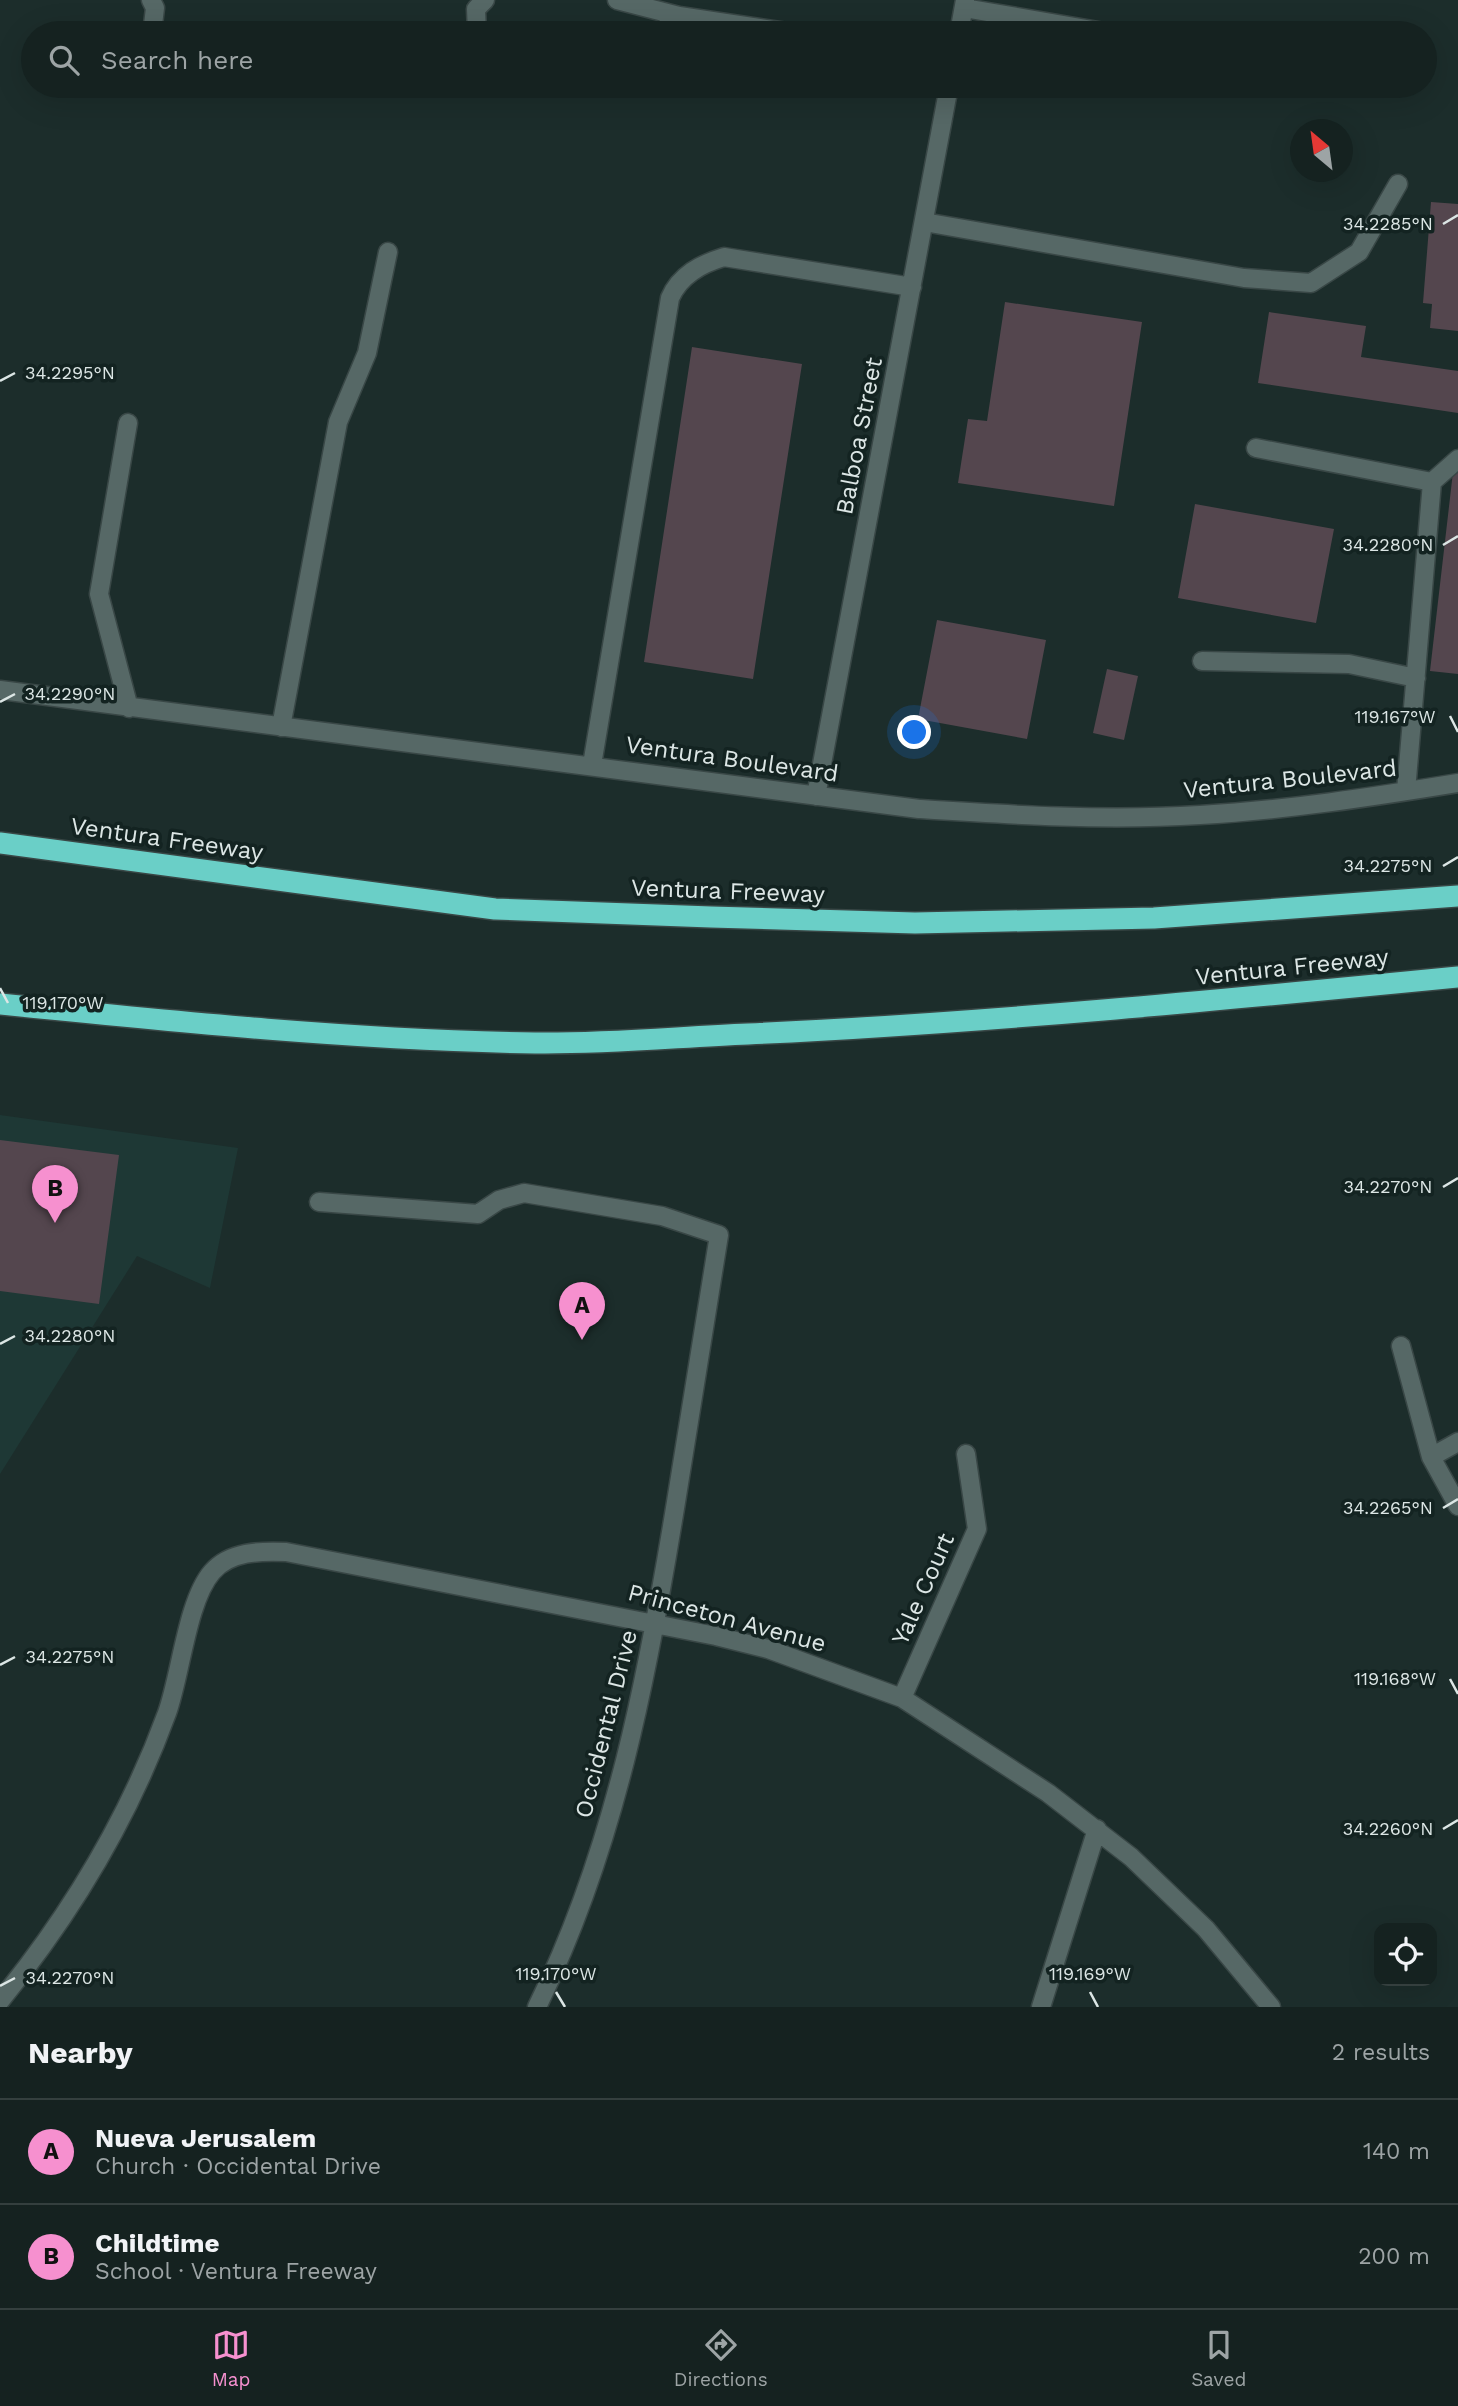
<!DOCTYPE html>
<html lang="en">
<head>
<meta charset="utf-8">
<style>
	body { margin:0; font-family:"Work Sans",sans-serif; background:#222f2d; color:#f1f3f6 }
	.controls { position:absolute; right:21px; bottom:21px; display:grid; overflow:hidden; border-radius:14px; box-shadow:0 7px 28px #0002 }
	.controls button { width:63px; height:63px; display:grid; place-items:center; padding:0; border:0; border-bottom:2px solid #343f3e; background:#152220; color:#f1f3f6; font:35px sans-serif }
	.compass { position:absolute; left:1290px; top:119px; width:63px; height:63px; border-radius:50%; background:#152220; box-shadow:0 7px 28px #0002; rotate:331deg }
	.you { position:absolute; left:915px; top:733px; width:24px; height:24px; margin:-18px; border:5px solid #fff; border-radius:50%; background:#1a73e8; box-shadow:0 0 0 10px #1a73e833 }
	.badge { display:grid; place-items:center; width:46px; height:46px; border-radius:50%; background:#f690cf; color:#111; font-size:23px; font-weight:700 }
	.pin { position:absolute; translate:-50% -58px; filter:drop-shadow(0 2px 4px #0008) }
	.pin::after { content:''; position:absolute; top:37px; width:24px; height:21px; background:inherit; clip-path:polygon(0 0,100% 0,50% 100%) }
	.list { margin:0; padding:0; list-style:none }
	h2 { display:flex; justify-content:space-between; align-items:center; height:91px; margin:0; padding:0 28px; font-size:30px }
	h2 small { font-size:23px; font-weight:400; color:#9da4a5 }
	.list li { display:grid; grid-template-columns:46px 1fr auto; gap:21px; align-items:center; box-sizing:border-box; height:105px; padding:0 28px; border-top:2px solid #343f3e }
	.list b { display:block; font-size:26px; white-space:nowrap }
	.list p { margin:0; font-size:23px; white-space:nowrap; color:#9da4a5 }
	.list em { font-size:23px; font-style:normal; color:#9da4a5 }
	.icon { flex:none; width:38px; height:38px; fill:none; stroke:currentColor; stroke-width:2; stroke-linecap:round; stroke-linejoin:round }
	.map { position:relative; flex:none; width:1458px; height:2007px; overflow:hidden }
	.search { position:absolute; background:#152220; box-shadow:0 7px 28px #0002; left:21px; right:21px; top:21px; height:77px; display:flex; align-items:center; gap:18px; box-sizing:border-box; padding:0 24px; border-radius:38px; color:#9da4a5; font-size:26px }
	.sheet { height:301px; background:#152220 }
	nav { display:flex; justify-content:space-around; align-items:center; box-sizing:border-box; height:98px; border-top:2px solid #343f3e; background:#152220; font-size:19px; color:#9da4a5 }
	nav a { display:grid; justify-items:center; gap:4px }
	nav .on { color:#f690cf }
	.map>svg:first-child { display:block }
	.built { fill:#1e3835 }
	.building { fill:#54464e }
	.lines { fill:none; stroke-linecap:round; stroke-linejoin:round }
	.minor-casing { stroke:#394746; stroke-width:21 }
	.highway-casing { stroke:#394746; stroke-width:24 }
	.minor { stroke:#566866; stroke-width:18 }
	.highway { stroke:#6acfc7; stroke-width:21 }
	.ticks { fill:none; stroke:#dce6e5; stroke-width:2.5 }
	.labels { text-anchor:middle; stroke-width:7; stroke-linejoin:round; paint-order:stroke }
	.street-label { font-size:24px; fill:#dce6e5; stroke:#132321 }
	.ticks-label { font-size:18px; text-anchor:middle; fill:#dce6e5; stroke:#132321; stroke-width:7; stroke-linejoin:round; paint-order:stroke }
</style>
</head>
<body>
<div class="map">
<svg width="1458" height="2007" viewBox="0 0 1458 2007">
	<rect width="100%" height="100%" fill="#1c2d2b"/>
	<path class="built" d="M0 1115 238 1148 210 1288 137 1256 0 1474Z"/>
	<path class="building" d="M1431 202 1458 204V331L1430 328 1432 304 1423 303Z
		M1005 302 1142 322 1114 506 958 483 968 419 987 421Z
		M1269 312 1366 326 1361 357 1458 371V413L1258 383Z
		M692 347 802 364 753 679 644 662Z
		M1453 472H1458V674L1430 671Z
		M1195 504 1334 529 1316 623 1178 598Z
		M937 620 1046 640 1027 739 918 719Z
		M1107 669 1138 676 1124 740 1093 733Z
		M0 1140 119 1155 99 1304 0 1291Z"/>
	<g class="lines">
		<defs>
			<path id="minor" d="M151 0 155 8 152 33
				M617 0 679 16 793 33
				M964 8 1110 33
				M477 33 476 9 485 0
				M659 33 679 16
				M959 33 965 0
				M924 222 1244 278 1311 283 1359 252 1398 184
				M128 423 99 594 129 708
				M1256 448 1432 482
				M1202 661 1349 664 1416 678
				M0 690 919 809C1013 815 1106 821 1200 815 1287 810 1372 797 1458 783
				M281 727 338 422 367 353 388 252
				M592 765 670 298C680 275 701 264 724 257L912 287
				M1406 791 1432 482 1458 459
				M816 796 949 86
				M319 1202 478 1214 499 1200 524 1193 662 1216 719 1235C705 1324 690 1413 676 1502 648 1674 615 1849 537 2007
				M1401 1346 1431 1457 1458 1506
				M1431 1457 1458 1442
				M902 1698 977 1529 966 1454
				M0 2001C72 1913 128 1820 167 1713 181 1674 187 1601 212 1572 230 1551 260 1551 286 1552L716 1636 768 1649 902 1698 1048 1793 1131 1857 1206 1929 1271 2007
				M1041 2007 1097 1829"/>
			<path id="highway" d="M0 843 495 909 711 917 915 923 1154 918 1458 896
				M0 1004C178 1022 356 1040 535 1043 605 1044 677 1037 748 1034 985 1023 1222 1000 1458 977"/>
		</defs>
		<use href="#minor" class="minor-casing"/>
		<use href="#highway" class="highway-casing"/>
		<use href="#minor" class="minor"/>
		<use href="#highway" class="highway"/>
	</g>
	<path class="ticks" d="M1443 224 1458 215M0 381 15 373M1443 545 1458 536M0 702 15 694M1450 716 1458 732M1443 866 1458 857M0 988 8 1003M1443 1187 1458 1178M0 1344 15 1336M1443 1508 1458 1499M0 1665 15 1657M1450 1679 1458 1694M1443 1829 1458 1820M0 1986 15 1978M556 1992 565 2007M1090 1992 1098 2007"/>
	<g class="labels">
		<g class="street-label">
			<text transform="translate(859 436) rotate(-79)" y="8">Balboa Street</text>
			<text transform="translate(732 759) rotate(8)" y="8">Ventura Boulevard</text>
			<text transform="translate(1290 779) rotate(-6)" y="8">Ventura Boulevard</text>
			<text transform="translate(167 839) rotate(8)" y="8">Ventura Freeway</text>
			<text transform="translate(728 891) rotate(2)" y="8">Ventura Freeway</text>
			<text transform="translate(1292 967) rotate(-6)" y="8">Ventura Freeway</text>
			<text transform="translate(923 1589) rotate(-66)" y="8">Yale Court</text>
			<text transform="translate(727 1618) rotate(15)" y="8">Princeton Avenue</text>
			<text transform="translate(606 1724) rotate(-76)" y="8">Occidental Drive</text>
		</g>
	</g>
	<g class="ticks-label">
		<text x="1388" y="230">34.2285°N</text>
		<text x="70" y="379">34.2295°N</text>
		<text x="1388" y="551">34.2280°N</text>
		<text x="70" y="700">34.2290°N</text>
		<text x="1395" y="723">119.167°W</text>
		<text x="1388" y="872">34.2275°N</text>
		<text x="63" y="1009">119.170°W</text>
		<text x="1388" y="1193">34.2270°N</text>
		<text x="70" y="1342">34.2280°N</text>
		<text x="1388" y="1514">34.2265°N</text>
		<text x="70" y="1663">34.2275°N</text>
		<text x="1395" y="1685">119.168°W</text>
		<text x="1388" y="1835">34.2260°N</text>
		<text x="556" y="1980">119.170°W</text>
		<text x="1090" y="1980">119.169°W</text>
		<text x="70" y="1984">34.2270°N</text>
	</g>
</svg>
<div class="controls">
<button><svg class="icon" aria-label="locate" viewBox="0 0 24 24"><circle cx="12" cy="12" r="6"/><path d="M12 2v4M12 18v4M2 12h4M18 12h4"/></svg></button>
</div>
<svg class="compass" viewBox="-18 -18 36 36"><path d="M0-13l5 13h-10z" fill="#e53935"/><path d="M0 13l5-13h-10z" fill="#9da4a5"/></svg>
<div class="you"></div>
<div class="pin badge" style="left:582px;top:1340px">A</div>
<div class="pin badge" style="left:55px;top:1223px">B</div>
<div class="search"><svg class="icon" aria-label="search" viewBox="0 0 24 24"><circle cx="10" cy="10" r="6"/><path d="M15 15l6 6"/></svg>Search here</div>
</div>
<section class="sheet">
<h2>Nearby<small>2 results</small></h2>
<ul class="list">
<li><span class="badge">A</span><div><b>Nueva Jerusalem</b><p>Church · Occidental Drive</p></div><em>140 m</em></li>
<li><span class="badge">B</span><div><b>Childtime</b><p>School · Ventura Freeway</p></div><em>200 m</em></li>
</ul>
</section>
<nav>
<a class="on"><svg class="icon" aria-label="map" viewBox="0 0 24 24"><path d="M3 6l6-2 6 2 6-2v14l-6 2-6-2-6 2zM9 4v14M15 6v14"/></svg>Map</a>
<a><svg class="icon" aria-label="directions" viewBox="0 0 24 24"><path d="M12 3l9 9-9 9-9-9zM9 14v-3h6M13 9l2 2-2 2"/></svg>Directions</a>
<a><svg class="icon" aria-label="saved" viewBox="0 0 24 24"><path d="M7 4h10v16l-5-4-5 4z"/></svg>Saved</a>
</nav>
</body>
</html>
